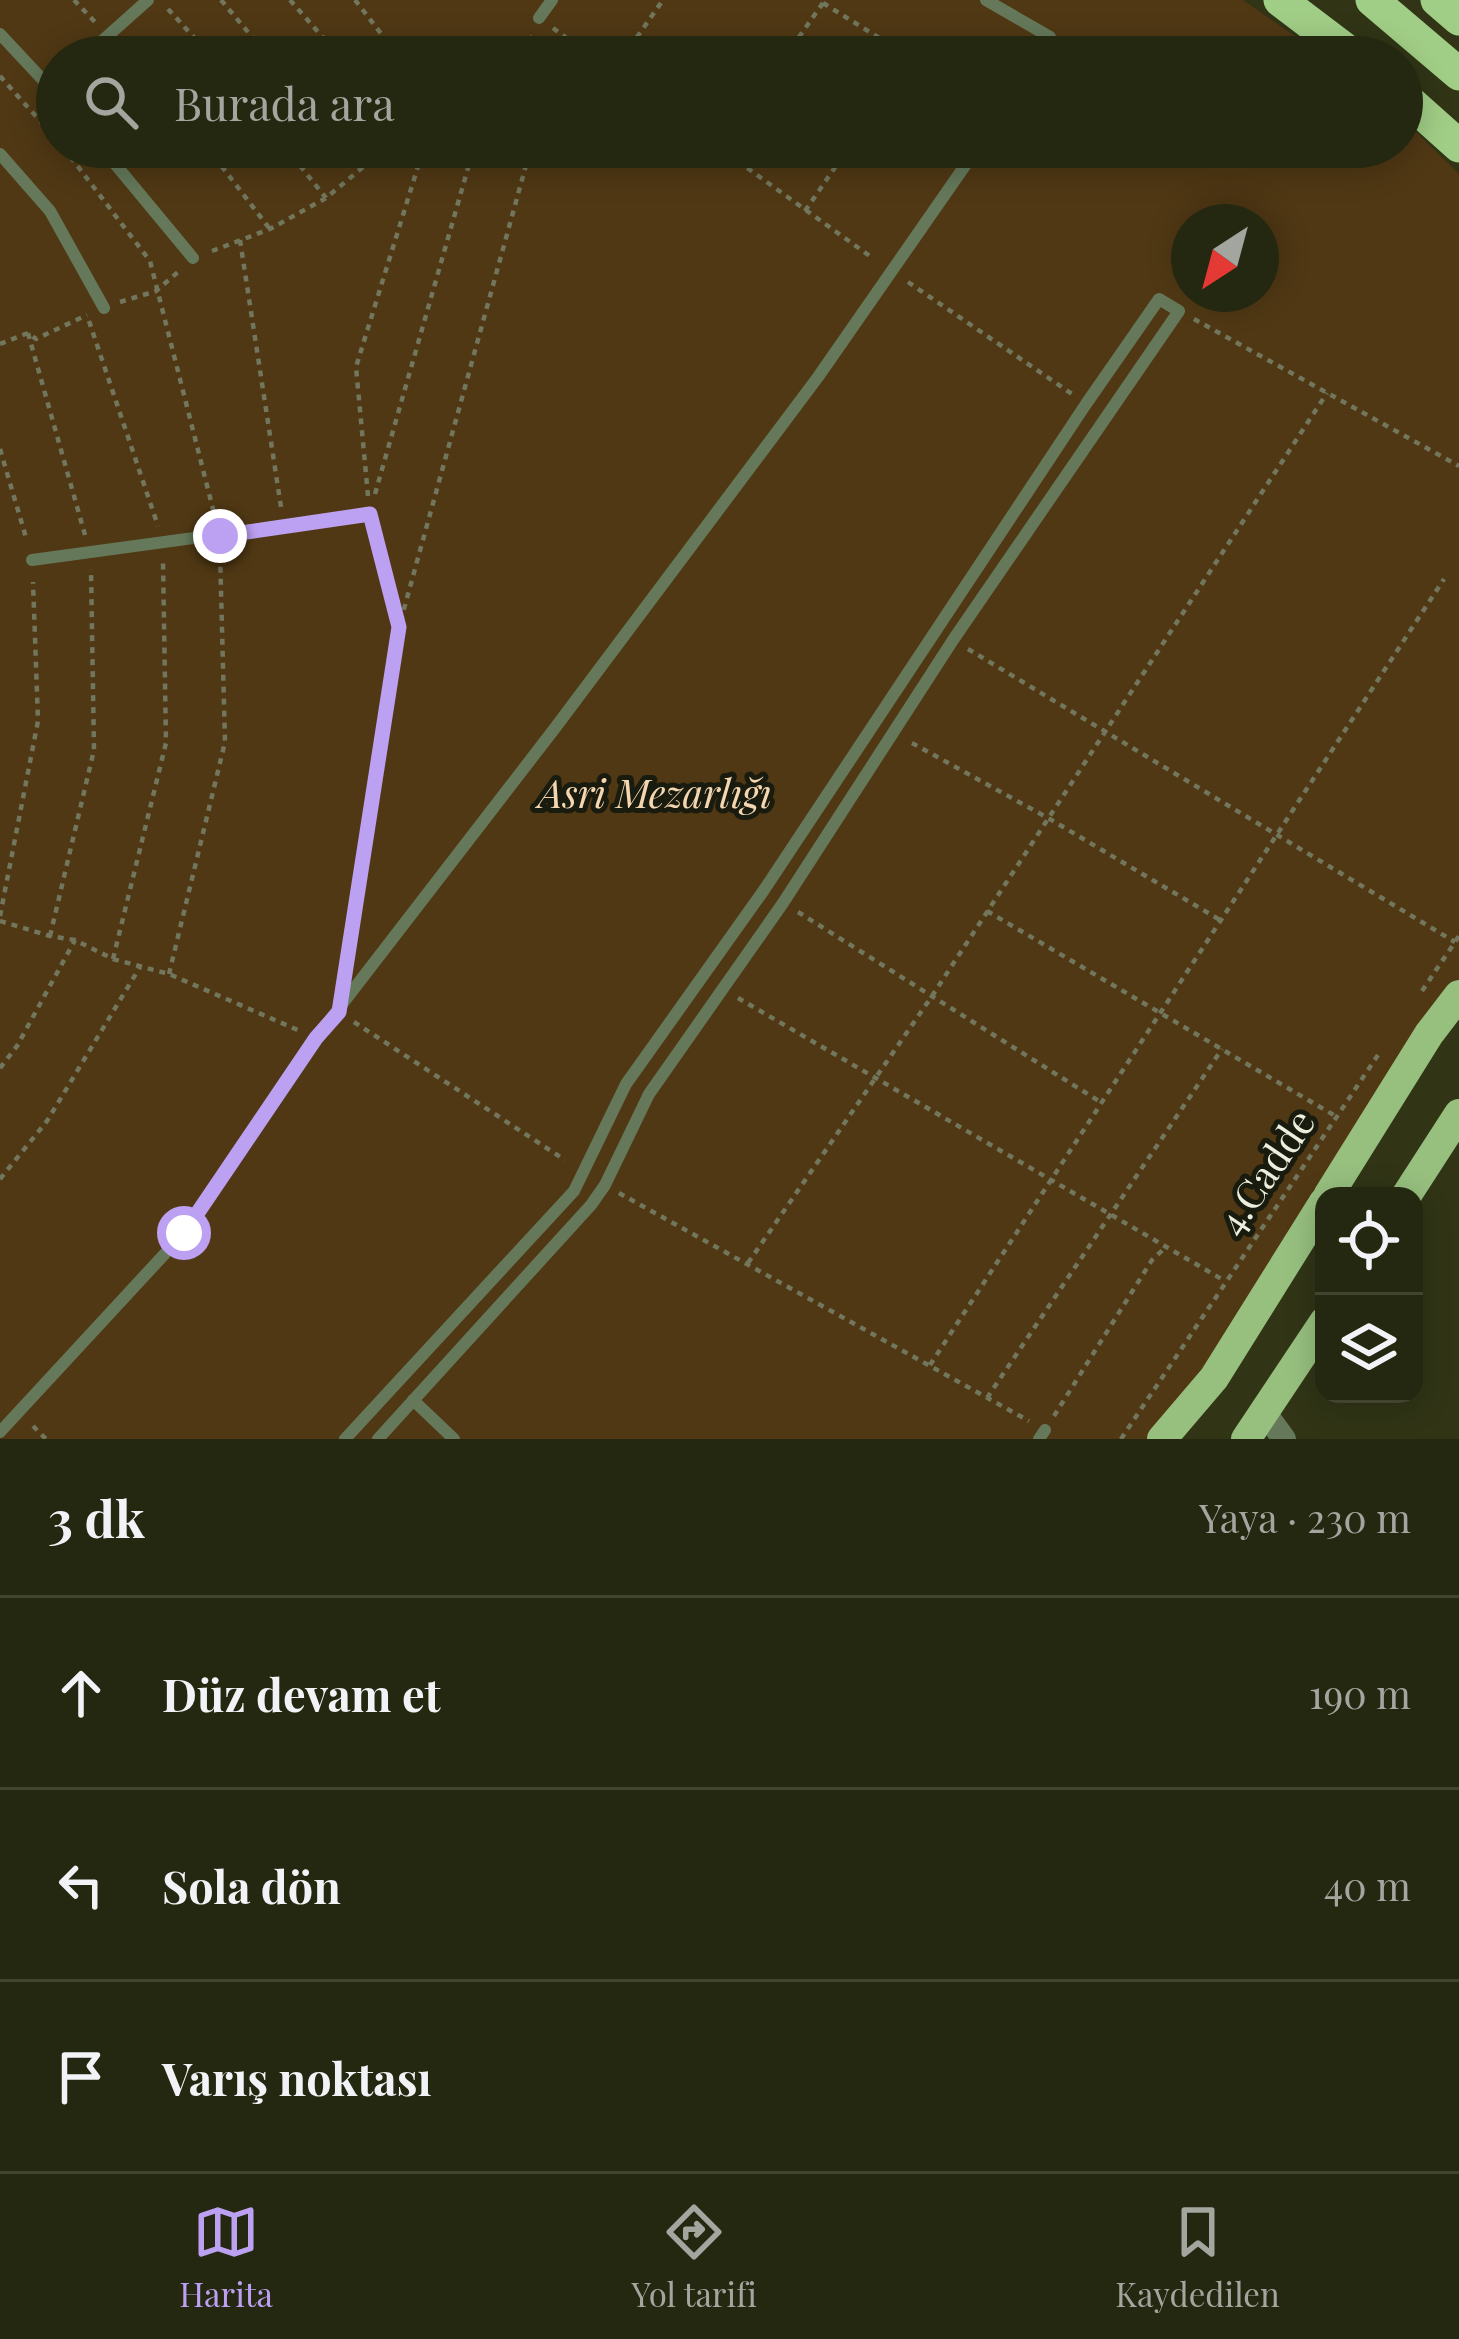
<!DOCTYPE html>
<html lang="tr">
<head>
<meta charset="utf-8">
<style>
	body { margin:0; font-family:"Playfair Display",serif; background:#31341e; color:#f1f3f6 }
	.controls { position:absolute; right:36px; bottom:36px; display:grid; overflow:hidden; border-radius:24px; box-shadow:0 6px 30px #0003 }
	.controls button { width:108px; height:108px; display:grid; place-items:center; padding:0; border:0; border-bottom:3px solid #424430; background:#252810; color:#f1f3f6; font:60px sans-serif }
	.compass { position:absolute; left:1171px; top:204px; width:108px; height:108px; border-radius:50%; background:#252810; box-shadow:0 6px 30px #0003; rotate:216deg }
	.stop { position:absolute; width:36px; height:36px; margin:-27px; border:9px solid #bca0f2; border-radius:50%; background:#fff }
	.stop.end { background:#bca0f2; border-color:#fff; box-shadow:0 3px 12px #0008 }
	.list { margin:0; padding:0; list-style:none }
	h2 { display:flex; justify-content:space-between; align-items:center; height:156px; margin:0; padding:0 48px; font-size:51px }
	h2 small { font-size:39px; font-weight:400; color:#a3a69f }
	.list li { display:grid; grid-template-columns:78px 1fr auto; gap:36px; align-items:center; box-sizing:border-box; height:192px; padding:0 48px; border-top:3px solid #424430 }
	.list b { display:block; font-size:45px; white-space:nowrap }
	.list em { font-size:39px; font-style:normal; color:#a3a69f }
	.icon { flex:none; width:66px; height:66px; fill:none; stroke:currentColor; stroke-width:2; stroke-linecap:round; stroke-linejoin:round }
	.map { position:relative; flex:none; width:1459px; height:1439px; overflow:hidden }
	.search { position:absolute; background:#252810; box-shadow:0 6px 30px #0003; left:36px; right:36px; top:36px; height:132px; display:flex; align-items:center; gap:30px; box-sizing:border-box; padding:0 42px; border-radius:66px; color:#a3a69f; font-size:45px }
	.sheet { height:732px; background:#252810 }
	nav { display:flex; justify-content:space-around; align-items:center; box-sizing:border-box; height:168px; border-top:3px solid #424430; background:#252810; font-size:33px; color:#a3a69f }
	nav a { display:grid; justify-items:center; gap:6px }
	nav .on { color:#bca0f2 }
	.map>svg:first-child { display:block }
	.green { fill:#503814; fill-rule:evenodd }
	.building { fill:#746114 }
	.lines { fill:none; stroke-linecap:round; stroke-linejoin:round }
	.path { stroke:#72765c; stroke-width:4.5; stroke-dasharray:6 6; stroke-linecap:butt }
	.service { stroke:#65795a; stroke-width:12 }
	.tertiary { stroke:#65795a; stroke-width:24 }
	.primary { stroke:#97c07f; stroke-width:30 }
	.trunk { stroke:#a1ce86; stroke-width:33 }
	.route { stroke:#bca0f2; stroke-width:15 }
	.labels { text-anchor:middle; stroke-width:10; stroke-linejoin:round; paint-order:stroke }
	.park-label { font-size:39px; font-style:italic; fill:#f4d7b1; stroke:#191b0e }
	.street-label { font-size:39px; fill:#ecefdd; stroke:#191b0e }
</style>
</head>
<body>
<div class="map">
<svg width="1459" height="1439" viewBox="0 0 1459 1439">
	<rect width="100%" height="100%" fill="#313516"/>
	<path class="green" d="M0 0H1243L1325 57H57V147H1402V118L1459 174V983L1193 1387 1148 1439H0ZM1189 222H1261V294H1189Z"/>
	<path class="building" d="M1095 40 1121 57H1084Z
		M1071 147H1132L1123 160 1109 150 1099 166Z"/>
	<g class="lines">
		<path class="path" d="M74 0 95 22
			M221 0 269 57
			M290 0 340 57
			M355 0 399 57
			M823 3 910 57
			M168 9 212 57
			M553 28 592 57
			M119 48 128 57
			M502 57 532 36
			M623 57 663 0
			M785 57 825 0
			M0 76 57 140
			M63 147 150 261 215 517
			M207 147 269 228
			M285 147 326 198
			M344 147 362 168
			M718 147 874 259
			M805 211 849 147
			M240 240 281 507
			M212 251 270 229 326 198 387 147
			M908 282 1072 394
			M120 302 156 291 178 272
			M1194 319 1459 466
			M89 321 158 526
			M28 333 85 535
			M0 344 28 333 36 339 87 315
			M0 449 27 541
			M375 494 474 147
			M368 496 356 367 424 147
			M375 534 397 622
			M968 649 1455 942
			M912 743 1048 818 1220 920
			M987 911 1337 1117
			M798 912 1102 1103
			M0 916 38 721 33 582
			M0 921 50 936 75 940 113 959 169 974 300 1031
			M50 936 94 750 91 569
			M113 959 166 743 163 561
			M346 965 399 627 531 147
			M169 974 225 742 220 552
			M1422 991 1459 936
			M738 998 1225 1281
			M354 1022 565 1160
			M0 1068 17 1046 75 940
			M0 1179 47 1121 140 967
			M619 1193 1029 1421
			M748 1263 932 996 1327 393
			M930 1365 1444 579
			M987 1398 1222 1049
			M1054 1416 1152 1260 1166 1247
			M33 1426 46 1439
			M1121 1439 1378 1055"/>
		<path class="service" d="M986 0 1050 37 1037 57
			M539 18 552 0
			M0 34 57 95
			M84 57 148 0
			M101 147 193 258
			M0 154 50 211 104 308
			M32 560 370 514
			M413 1400 454 1439
			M0 1432 184 1233 316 1038 555 728 818 377 978 147
			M345 1439 574 1191 626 1084 764 890 1086 404 1159 299 1179 311 953 640 783 903 649 1094 605 1185 591 1205 378 1439
			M1039 1439 1045 1430"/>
		<path class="tertiary" d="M1265 1413 1284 1439"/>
		<path class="primary" d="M1328 1196 1429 1034 1459 995
			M1406 1196 1459 1114
			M1162 1439 1214 1378 1324 1202
			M1246 1439 1324 1322"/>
		<path class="trunk" d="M1280 0 1355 57
			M1372 0 1459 74
			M1437 0 1459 19
			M1402 95 1459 146"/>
	</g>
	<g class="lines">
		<path class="route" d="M184 1233 316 1038 339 1012 399 627 370 514 220 536"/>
	</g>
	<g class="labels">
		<g class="park-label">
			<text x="655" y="808">Asri Mezarlığı</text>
		</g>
		<g class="street-label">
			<text transform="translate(1266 1172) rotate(-56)" y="14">4.Cadde</text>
		</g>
	</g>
</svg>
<div class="controls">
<button><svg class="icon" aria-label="locate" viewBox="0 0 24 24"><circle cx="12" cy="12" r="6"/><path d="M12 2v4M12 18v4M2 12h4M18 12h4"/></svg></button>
<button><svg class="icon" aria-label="layers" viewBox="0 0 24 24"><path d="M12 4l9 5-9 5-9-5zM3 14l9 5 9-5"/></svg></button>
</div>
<svg class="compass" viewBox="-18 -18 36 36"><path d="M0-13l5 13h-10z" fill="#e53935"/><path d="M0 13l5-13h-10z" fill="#a3a69f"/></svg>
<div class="stop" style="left:184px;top:1233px"></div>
<div class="stop end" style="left:220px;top:536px"></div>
<div class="search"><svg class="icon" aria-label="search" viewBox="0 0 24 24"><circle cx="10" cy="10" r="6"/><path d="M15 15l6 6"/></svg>Burada ara</div>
</div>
<section class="sheet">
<h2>3 dk<small>Yaya · 230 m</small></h2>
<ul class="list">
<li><svg class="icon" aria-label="ahead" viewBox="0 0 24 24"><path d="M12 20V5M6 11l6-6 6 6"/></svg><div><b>Düz devam et</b></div><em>190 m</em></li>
<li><svg class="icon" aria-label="left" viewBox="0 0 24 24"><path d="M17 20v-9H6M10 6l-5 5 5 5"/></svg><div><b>Sola dön</b></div><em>40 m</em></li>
<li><svg class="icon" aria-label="arrive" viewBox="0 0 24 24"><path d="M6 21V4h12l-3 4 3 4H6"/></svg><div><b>Varış noktası</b></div></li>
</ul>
</section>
<nav>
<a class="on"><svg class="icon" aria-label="map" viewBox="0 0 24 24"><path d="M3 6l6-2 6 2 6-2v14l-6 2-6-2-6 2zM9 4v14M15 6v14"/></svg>Harita</a>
<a><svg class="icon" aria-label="directions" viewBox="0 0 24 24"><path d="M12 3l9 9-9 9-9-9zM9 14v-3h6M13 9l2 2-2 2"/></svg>Yol tarifi</a>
<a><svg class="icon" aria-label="saved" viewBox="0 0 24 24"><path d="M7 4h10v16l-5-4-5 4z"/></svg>Kaydedilen</a>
</nav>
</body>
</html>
